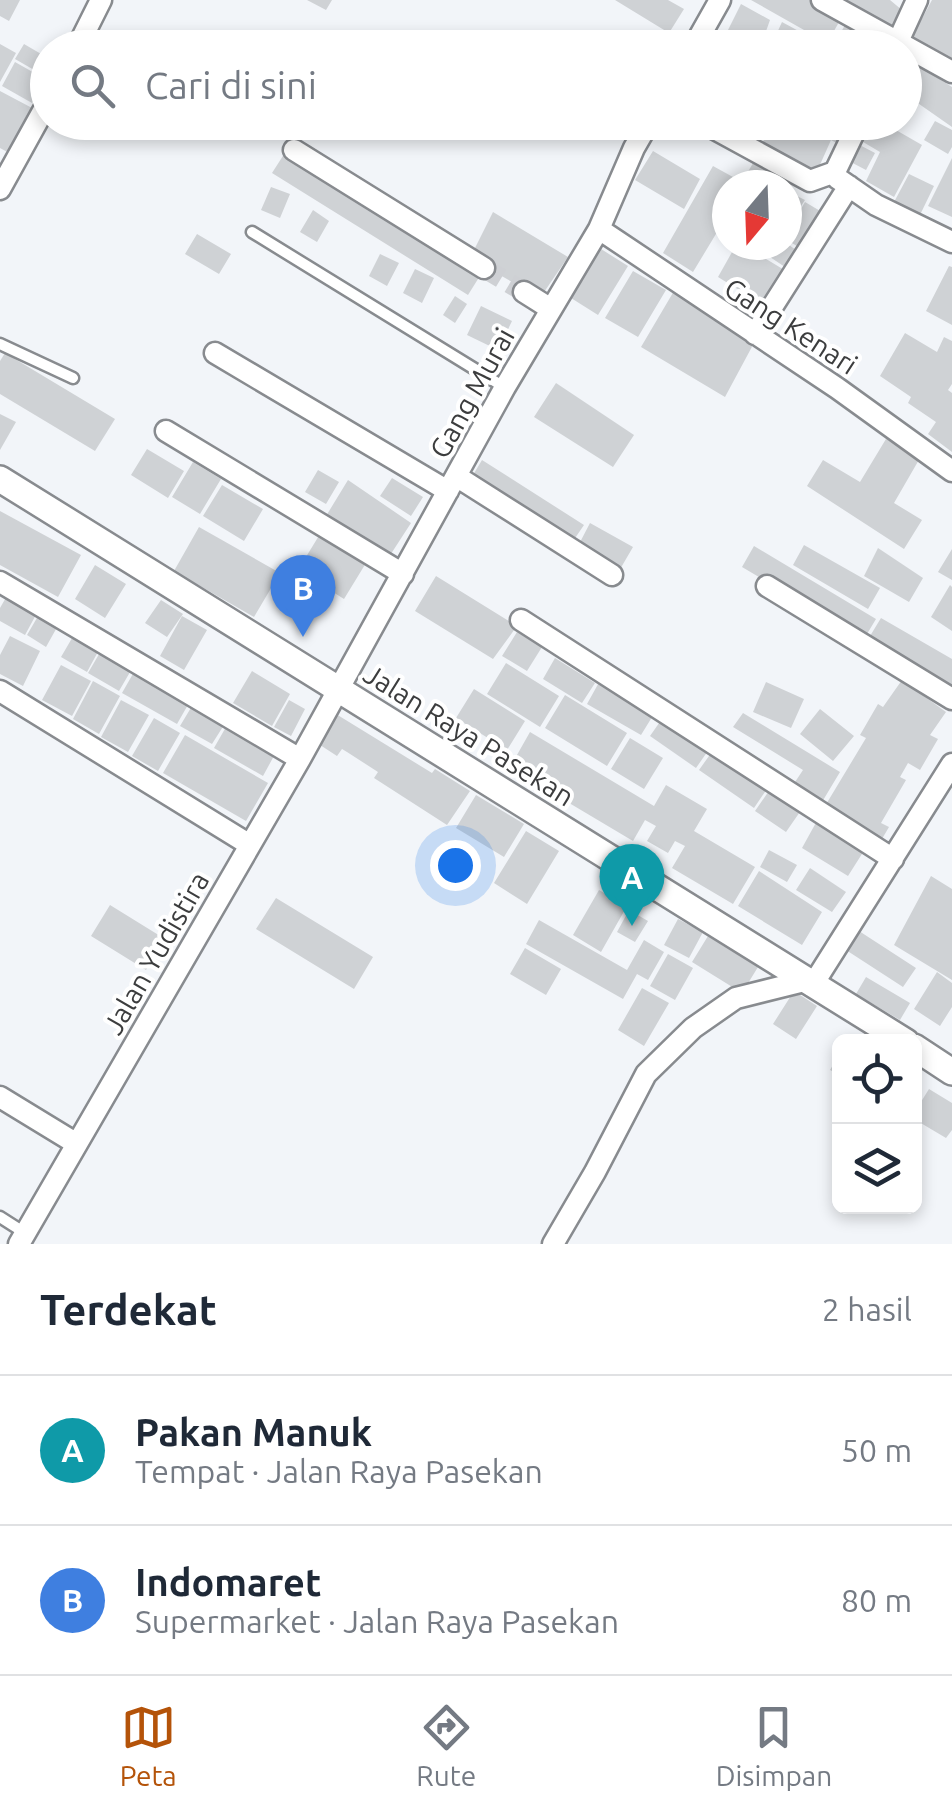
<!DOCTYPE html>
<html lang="id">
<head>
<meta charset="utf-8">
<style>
	body { margin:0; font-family:Ubuntu,sans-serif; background:#f2f2f3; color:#1f2937 }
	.controls { position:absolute; right:30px; bottom:30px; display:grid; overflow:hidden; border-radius:15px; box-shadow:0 5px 15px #0003 }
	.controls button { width:90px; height:90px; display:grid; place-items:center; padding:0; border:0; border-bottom:2px solid #e0e1e3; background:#fff; color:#1f2937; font:50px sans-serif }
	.compass { position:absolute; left:712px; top:170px; width:90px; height:90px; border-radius:50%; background:#fff; box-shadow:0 5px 15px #0003; rotate:199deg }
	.you { position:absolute; left:455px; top:865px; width:35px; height:35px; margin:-25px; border:8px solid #fff; border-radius:50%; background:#1a73e8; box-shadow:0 0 0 15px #1a73e833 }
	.badge { display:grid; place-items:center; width:65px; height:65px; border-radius:50%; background:#b45309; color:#fff; font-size:32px; font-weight:700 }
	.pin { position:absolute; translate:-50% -82px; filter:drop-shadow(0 2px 5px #0008) }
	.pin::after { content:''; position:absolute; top:52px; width:35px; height:30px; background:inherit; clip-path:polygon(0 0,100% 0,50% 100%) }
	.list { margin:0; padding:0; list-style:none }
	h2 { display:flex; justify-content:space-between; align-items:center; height:130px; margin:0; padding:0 40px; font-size:42px }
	h2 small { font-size:32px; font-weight:400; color:#747a83 }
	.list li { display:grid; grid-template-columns:65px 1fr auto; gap:30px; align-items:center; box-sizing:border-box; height:150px; padding:0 40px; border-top:2px solid #e0e1e3 }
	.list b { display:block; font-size:38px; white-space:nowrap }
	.list p { margin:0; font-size:32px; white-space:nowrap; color:#747a83 }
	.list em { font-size:32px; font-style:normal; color:#747a83 }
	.icon { flex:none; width:55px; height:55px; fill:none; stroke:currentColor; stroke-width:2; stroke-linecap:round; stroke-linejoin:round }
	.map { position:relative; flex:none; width:952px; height:1244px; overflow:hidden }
	.search { position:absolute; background:#fff; box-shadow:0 5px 15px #0003; left:30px; right:30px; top:30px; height:110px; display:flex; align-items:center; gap:25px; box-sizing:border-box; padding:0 35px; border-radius:55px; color:#747a83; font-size:38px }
	.sheet { height:430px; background:#fff }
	nav { display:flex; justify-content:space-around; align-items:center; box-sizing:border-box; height:140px; border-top:2px solid #e0e1e3; background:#fff; font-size:28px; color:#747a83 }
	nav a { display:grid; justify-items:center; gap:5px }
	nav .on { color:#b45309 }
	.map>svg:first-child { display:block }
	.building { fill:#cfd2d5 }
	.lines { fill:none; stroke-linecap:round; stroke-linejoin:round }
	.minor-tunnel { stroke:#ced0d4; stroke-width:20; stroke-dasharray:20 10; stroke-linecap:butt }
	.service-casing { stroke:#888b8f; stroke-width:15 }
	.minor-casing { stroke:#888b8f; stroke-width:25 }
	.tertiary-casing { stroke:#888b8f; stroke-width:30 }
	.service { stroke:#fff; stroke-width:10 }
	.minor { stroke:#fff; stroke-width:20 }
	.tertiary { stroke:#fff; stroke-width:25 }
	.labels { text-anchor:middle; stroke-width:8; stroke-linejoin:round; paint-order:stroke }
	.street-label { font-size:28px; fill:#3c3d3e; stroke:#fff }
</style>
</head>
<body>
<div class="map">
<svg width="952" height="1244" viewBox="0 0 952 1244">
	<rect width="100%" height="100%" fill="#f2f5f9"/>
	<path class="building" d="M0 0H20L9 21 0 16Z
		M307 0H332L326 10Z
		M615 0H668L684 9 669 33Z
		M751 0H812L842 17 827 43Z
		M832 0H890L902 10 897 18 902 22 894 33Z
		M932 0H952V64L910 41Z
		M741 4 770 20 760 48H739L723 40Z
		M849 18 887 44 885 48H832Z
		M782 22 830 48H770Z
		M0 44 16 53 0 82Z
		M24 44 48 58V78L15 59Z
		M904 48 932 62 927 71 952 87V127L912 99 904 110Z
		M15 62 45 79 32 103 2 86Z
		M0 91 34 109 11 154 0 148Z
		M935 121 952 130V147L948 154 924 140Z
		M772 122 797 125 798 122H849L840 145 831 140 815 176 760 149Z
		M865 122H882L922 145 894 197 866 181 880 152 858 139Z
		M852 141 875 153 866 170 843 158Z
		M288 148 483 271 468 295 272 173Z
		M653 151 700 179 684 209 635 180Z
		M756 158 786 175 780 185H727V220L725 219 693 272 663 253 713 166 742 182Z
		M952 158V217L928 206Z
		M909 174 934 186 919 217 893 204Z
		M271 187 290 194 280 218 261 210Z
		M787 191 805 200 791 221 787 219Z
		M805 202 827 215 805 251 787 240V233Z
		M313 210 329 221 317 242 300 232Z
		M493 212 568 257 540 298 470 258Z
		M197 234 231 254 219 274 185 254Z
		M736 245H743L786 271 765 306 718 277Z
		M766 245H789L799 252 788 269 761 251Z
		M601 249 628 266 598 315 571 298Z
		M380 254 399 263 387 286 369 276Z
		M949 266 952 267V325L926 311Z
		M415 269 434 278 422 303 403 293Z
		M633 271 666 290 638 337 605 318Z
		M674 291 754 343 725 397 641 347Z
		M455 296 467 304 455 323 443 315Z
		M481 306 512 321 498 350 467 335Z
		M905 333 937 352 944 337 952 341V384L948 390 952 393V452L928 434 936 422 908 403 911 397 880 376Z
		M5 353 115 419 95 451 0 394V361Z
		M556 383 634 435 613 467 534 417Z
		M0 414 16 422 0 450Z
		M886 439 920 458 894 503 922 520 904 549 807 486 823 460 860 482Z
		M147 449 184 471 168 498 131 475Z
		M482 460 584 525 571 544 470 480Z
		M193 462 221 479 200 514 172 497Z
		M318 470 339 482 326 504 305 492Z
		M392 478 423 497 411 516 380 496Z
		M348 480 411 523 387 560 323 521Z
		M222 485 263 509 244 541 203 516Z
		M0 511 81 555 58 597 0 565Z
		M590 523 633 547 619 571 577 548Z
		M199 527 280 573 254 617 174 571Z
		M320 534 366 563 344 599 298 570Z
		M804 545 880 588 868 609 793 565Z
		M754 546 876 619 864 639 742 567Z
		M878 548 923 578 909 602 864 576Z
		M952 549V580L938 572Z
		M95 565 126 584 105 618 75 599Z
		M436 576 517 626 493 659 415 611Z
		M950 585 952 587V631L931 617Z
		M8 594 38 611 25 635 0 621V608Z
		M161 600 183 614 167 637 145 623Z
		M41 611 60 622 46 647 27 635Z
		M182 616 207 630 184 670 160 656Z
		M881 618 952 659V691L867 641Z
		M517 632 542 647 527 671 502 656Z
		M75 633 100 648 87 672 61 657Z
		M10 636 40 651 23 686 0 674V655Z
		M102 649 133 667 119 691 88 673Z
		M555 658 595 683 582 703 543 679Z
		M506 663 559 696 540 727 487 694Z
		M61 665 91 681 72 716 42 700Z
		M252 671 290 694 272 726 233 703Z
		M134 672 189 703 177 724 122 693Z
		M602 677 657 709 641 735 587 704Z
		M902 680 946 712 930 735 938 739 920 770 908 763 900 777 906 780 881 823 889 827 879 844 822 811 866 738 860 735 878 704 883 707Z
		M93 681 120 696 99 734 73 719Z
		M766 682 804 699 791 728 753 712Z
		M474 689 525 721 507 750 456 718Z
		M565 695 627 733 607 766 545 728Z
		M121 700 149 715 128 752 101 737Z
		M289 700 305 709 291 736 274 727Z
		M192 706 224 725 212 744 180 726Z
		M820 709 854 736 833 761 800 734Z
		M743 713 840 772 822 802 793 785 803 770 733 727Z
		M336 714 432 773 435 769 470 791 447 825 374 778 378 772 347 752 342 749 337 756 317 743Z
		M664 716 710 748 696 768 650 736Z
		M154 718 180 733 158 771 132 756Z
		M226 727 275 754 263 776 214 748Z
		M530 732 654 806 666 785 707 809 694 831 755 867 733 904 672 868 685 846 675 841 668 853 647 841 656 826 645 820 633 841 549 791 555 780 541 772 534 783 509 769Z
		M185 735 268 783 246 821 163 773Z
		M630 738 663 758 644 789 611 769Z
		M714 749 769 786 754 808 699 770Z
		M773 785 804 806 786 832 755 811Z
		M476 795 524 824 504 857 456 828Z
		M818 819 867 846 848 876 802 848Z
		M526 831 559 851 527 904 494 883Z
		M769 850 797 865 787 882 760 867Z
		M810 868 846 892 832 912 796 890Z
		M759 871 822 912 802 945 738 906Z
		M931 876 952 889V980L894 945Z
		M599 890 627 906 601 952 573 935Z
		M276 898 373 957 354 989 256 929Z
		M110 905 165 939 146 970 91 936Z
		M629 910 648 921 635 942 617 932Z
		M678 919 703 932 689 958 664 945Z
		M539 920 627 970 644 940 664 952 648 980 637 974 623 999 526 944Z
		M859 931 916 968 903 987 846 950Z
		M708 936 758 967 742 993 692 962Z
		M525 948 561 969 546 995 510 974Z
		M668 954 693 968 675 1000 650 986Z
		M937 972 952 983V1007L940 1026 914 1009Z
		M866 977 910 1003 900 1020 856 994Z
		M642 988 669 1003 644 1046 618 1030Z
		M794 991 817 1006 796 1039 773 1024Z
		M840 1053V1075L830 1070Z
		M929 1089 952 1103V1130L946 1138 914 1119V1113Z"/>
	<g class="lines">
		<path class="minor-tunnel" d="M484 268 524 292"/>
		<defs>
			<path id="service" d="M252 232 504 387
				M0 344 73 378
				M0 1217 25 1233"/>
			<path id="minor" d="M822 0 952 72
				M77 48 101 0
				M693 48 720 0
				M895 48 917 0
				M702 122 810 181 835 172
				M294 150 484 268
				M835 172 859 122
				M837 178 876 205 952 242
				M0 189 48 102
				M599 229 837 388 952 471
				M524 292 551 309
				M755 334 849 186
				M215 353 448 491
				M166 431 403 574
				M456 476 612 575
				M0 582 300 759
				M767 586 952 699
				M521 620 893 859
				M0 691 250 845
				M812 986 952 764
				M0 1097 77 1144
				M19 1244 300 759 505 387 599 229 634 148 649 122
				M553 1244 595 1172 646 1074 693 1028 736 998 804 981"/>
			<path id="tertiary" d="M0 479 906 1042
				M914 1047 952 1072"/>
		</defs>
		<use href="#service" class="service-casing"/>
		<use href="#minor" class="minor-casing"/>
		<use href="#tertiary" class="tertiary-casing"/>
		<use href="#service" class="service"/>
		<use href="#minor" class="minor"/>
		<use href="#tertiary" class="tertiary"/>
	</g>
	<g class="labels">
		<g class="street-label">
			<text transform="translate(791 326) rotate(33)" y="10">Gang Kenari</text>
			<text transform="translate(472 393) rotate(-61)" y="10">Gang Murai</text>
			<text transform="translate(469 735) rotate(32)" y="10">Jalan Raya Pasekan</text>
			<text transform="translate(156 953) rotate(-60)" y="10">Jalan Yudistira</text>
		</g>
	</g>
</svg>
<div class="controls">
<button><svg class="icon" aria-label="locate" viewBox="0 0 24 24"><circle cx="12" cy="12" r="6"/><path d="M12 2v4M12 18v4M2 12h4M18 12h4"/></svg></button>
<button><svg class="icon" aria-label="layers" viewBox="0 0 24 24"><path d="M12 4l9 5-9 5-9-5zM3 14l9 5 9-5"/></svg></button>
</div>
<svg class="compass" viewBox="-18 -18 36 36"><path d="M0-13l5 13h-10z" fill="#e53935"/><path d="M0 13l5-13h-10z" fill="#747a83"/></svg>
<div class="you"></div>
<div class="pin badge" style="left:632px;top:926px;background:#0f9aa8">A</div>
<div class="pin badge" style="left:303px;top:637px;background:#3f7fe0">B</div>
<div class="search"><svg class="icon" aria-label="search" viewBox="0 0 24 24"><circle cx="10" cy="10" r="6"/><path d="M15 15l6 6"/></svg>Cari di sini</div>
</div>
<section class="sheet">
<h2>Terdekat<small>2 hasil</small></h2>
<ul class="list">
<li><span class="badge" style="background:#0f9aa8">A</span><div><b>Pakan Manuk</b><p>Tempat · Jalan Raya Pasekan</p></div><em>50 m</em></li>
<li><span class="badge" style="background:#3f7fe0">B</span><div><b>Indomaret</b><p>Supermarket · Jalan Raya Pasekan</p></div><em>80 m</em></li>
</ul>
</section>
<nav>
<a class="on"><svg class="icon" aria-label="map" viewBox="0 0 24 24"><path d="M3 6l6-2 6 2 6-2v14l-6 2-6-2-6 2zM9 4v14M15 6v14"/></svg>Peta</a>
<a><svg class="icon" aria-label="directions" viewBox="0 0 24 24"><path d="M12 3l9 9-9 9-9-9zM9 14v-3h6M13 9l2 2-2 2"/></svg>Rute</a>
<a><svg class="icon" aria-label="saved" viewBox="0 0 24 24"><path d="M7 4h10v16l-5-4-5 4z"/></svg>Disimpan</a>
</nav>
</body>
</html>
